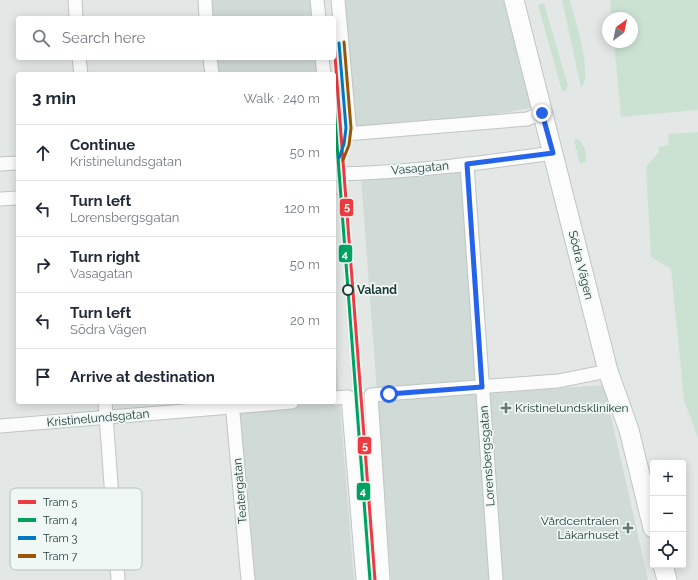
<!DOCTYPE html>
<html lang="en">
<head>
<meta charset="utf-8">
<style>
	body { margin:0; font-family:Raleway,sans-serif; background:#f2f2f3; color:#1f2937 }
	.controls { position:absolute; right:12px; bottom:12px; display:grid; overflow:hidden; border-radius:4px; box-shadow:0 2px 10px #0003 }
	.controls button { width:36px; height:36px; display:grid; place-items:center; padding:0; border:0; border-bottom:1px solid #e0e1e3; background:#fff; color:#1f2937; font:20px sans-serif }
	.compass { position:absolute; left:602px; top:12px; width:36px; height:36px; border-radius:50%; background:#fff; box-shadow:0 2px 10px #0003; rotate:33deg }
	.stop { position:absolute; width:12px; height:12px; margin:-9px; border:3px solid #2563eb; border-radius:50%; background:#fff }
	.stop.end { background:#2563eb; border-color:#fff; box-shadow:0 1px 4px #0008 }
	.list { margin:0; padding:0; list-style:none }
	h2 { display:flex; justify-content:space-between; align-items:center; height:52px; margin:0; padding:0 16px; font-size:17px }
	h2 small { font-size:13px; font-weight:400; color:#747a83 }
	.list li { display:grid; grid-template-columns:26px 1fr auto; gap:12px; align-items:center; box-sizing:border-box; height:56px; padding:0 16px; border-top:1px solid #e0e1e3 }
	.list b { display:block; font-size:15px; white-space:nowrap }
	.list p { margin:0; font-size:13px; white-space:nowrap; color:#747a83 }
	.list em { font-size:13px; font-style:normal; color:#747a83 }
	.icon { flex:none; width:22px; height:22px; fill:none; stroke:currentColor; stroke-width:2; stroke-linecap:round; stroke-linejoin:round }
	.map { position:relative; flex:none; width:698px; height:580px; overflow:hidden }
	.search { position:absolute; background:#fff; box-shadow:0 2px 10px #0003; left:16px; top:16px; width:320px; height:44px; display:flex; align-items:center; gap:10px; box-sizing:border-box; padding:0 14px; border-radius:4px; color:#747a83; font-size:15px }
	.panel { position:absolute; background:#fff; box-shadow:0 2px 10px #0003; left:16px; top:72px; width:320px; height:332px; border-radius:4px }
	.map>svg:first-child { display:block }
	.built { fill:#d0dad6 }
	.green { fill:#cbe2d3 }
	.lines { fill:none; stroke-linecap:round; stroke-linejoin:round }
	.street-casing { stroke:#c0c5c3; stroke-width:15 }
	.secondary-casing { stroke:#bec6c4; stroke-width:21 }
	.street { stroke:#fbfcfb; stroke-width:13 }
	.secondary { stroke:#fbfcfb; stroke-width:19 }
	.tram { stroke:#c6cac9; stroke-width:1 }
	.tram-1-casing { stroke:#f0f8f5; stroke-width:6 }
	.tram-2-casing { stroke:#f0f8f5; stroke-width:6 }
	.tram-3-casing { stroke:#f0f8f5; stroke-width:6 }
	.tram-4-casing { stroke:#f0f8f5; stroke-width:6 }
	.tram-1 { stroke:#ee3a41; stroke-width:3 }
	.tram-2 { stroke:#00a261; stroke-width:3 }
	.tram-3 { stroke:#0079c2; stroke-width:3 }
	.tram-4 { stroke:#9c5506; stroke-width:3 }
	.route { stroke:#2563eb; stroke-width:5 }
	.stop-dot { fill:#f0f8f5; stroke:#203c37; stroke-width:2 }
	.poi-dot { fill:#647874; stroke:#f0f8f5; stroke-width:1.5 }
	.labels { text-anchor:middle; stroke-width:3.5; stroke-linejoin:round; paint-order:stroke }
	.street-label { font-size:12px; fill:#203c37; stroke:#f0f8f5 }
	.stop-label { font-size:12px; font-weight:bold; fill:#203c37; stroke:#f0f8f5; text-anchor:start }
	.poi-label { font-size:12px; fill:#203c37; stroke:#f0f8f5; text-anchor:start }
	.key { fill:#f0f8f5; stroke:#b2c0bc; stroke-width:1 }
	.key-label { font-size:11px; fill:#203c37 }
	.line-badge { stroke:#f0f8f5; stroke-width:1.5 }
	.badge-label { font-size:11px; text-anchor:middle; font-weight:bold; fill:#fff }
</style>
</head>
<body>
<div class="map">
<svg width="698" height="580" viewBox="0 0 698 580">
	<rect width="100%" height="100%" fill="#e3e8e6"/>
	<path class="built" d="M208 0H311L312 18H210Z
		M345 0H506L535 107 445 124 355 129Z
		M214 58H315L316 74H215Z
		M461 167 479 394 604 385 648 580H391L361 177Z
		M334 330 354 580H253L238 402H334Z"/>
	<path class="green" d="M562 0H570C574 17 594 76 581 88Z
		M610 0H698V110L621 117 614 42H632V18H612Z
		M544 3 568 86 566 90 562 91 538 5Z
		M698 132V438L684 400 671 269 651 257 646 167 659 152 658 147 669 145 668 134Z
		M576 139 579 140C584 144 587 155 586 161L580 164 574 140Z"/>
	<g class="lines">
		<defs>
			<path id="street" d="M75 0 76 18
				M205 0 206 18
				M317 0 319 18
				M338 0 350 134
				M79 58 81 74
				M210 58 212 74
				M322 58 324 74
				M334 135 527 119 542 113
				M0 164 18 163
				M467 164 496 580
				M334 174C407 173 481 163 553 153
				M0 199 18 198
				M334 398 348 397 363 580
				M105 402 118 580
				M232 402 248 580
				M0 426 292 402
				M383 580 371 395 558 381 608 371"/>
			<path id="secondary" d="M514 0 608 371 629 430 653 528
				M663 565 667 580"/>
		</defs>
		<use href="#street" class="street-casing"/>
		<use href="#secondary" class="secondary-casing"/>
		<use href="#street" class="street"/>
		<use href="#secondary" class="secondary"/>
		<path class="tram" d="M334 152 340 160 345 174
			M334 189 338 197 340 211"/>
		<defs>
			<path id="tram-1" d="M334 43 375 580"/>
			<path id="tram-2" d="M334 105 370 580"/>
			<path id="tram-3" d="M339 158 344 144 346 128 339 43"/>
			<path id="tram-4" d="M343 160 349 145 351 128 344 42"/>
		</defs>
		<use href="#tram-1" class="tram-1-casing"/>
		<use href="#tram-2" class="tram-2-casing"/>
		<use href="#tram-3" class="tram-3-casing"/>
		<use href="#tram-4" class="tram-4-casing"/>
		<use href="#tram-1" class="tram-1"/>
		<use href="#tram-2" class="tram-2"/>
		<use href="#tram-3" class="tram-3"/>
		<use href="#tram-4" class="tram-4"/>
	</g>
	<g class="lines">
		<path class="route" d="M389 394 482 387 467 164 553 153 542 113"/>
	</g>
	<circle class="stop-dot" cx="348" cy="290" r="5"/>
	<g class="poi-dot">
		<path d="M504 402h4v4h4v4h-4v4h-4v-4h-4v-4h4z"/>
		<path d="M626 522h4v4h4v4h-4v4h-4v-4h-4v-4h4z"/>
	</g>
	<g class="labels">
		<g class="street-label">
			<text transform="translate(420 168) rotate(-5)" y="4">Vasagatan</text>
			<text transform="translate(581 265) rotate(76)" y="4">Södra Vägen</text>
			<text transform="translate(98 418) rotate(-5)" y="4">Kristinelundsgatan</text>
			<text transform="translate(487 456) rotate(-94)" y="4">Lorensbergsgatan</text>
			<text transform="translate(240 491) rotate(-95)" y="4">Teatergatan</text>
		</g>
		<g class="stop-label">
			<text x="357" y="294">Valand</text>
		</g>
		<g class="poi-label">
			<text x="515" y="412">Kristinelundskliniken</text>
			<text x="619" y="525" text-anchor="end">Vårdcentralen<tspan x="619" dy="14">Läkarhuset</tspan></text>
		</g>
	</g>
	<rect x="10" y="488" width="132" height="82" rx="6" class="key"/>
	<rect x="18" y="500" width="18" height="4" fill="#ee3a41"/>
	<rect x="18" y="518" width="18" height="4" fill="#00a261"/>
	<rect x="18" y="536" width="18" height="4" fill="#0079c2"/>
	<rect x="18" y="554" width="18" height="4" fill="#9c5506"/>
	<g class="key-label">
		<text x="43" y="506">Tram 5</text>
		<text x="43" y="524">Tram 4</text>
		<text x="43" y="542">Tram 3</text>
		<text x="43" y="560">Tram 7</text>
	</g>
	<g class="line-badge">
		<rect x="339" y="198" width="15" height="19" rx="4" fill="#ee3a41"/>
		<rect x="338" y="244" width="15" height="19" rx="4" fill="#00a261"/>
		<rect x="357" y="436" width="15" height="19" rx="4" fill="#ee3a41"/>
		<rect x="356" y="482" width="15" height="19" rx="4" fill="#00a261"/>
	</g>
	<g class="badge-label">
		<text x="347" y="211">5</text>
		<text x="345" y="258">4</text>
		<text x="365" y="450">5</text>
		<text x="363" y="495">4</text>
	</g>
</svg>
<div class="controls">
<button>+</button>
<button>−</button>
<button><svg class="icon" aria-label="locate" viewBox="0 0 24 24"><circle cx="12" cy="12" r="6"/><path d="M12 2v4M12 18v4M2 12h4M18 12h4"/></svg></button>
</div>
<svg class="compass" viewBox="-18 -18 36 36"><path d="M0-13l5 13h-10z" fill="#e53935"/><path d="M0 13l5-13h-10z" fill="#747a83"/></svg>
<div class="stop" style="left:389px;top:394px"></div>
<div class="stop end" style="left:542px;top:113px"></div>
<div class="search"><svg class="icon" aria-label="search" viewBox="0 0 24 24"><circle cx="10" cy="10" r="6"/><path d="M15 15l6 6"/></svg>Search here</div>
<section class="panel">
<h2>3 min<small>Walk · 240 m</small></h2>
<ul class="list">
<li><svg class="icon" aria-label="ahead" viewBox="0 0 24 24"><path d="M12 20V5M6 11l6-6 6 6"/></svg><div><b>Continue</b><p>Kristinelundsgatan</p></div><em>50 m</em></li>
<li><svg class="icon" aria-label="left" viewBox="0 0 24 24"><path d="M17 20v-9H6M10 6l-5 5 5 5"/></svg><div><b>Turn left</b><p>Lorensbergsgatan</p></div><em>120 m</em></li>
<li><svg class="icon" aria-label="right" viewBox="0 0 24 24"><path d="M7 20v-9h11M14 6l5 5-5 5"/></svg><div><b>Turn right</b><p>Vasagatan</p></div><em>50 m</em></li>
<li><svg class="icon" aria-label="left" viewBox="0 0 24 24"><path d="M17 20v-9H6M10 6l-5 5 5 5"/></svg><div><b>Turn left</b><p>Södra Vägen</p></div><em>20 m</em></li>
<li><svg class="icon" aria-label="arrive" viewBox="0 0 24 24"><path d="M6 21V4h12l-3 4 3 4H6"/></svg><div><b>Arrive at destination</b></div></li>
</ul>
</section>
</div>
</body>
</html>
